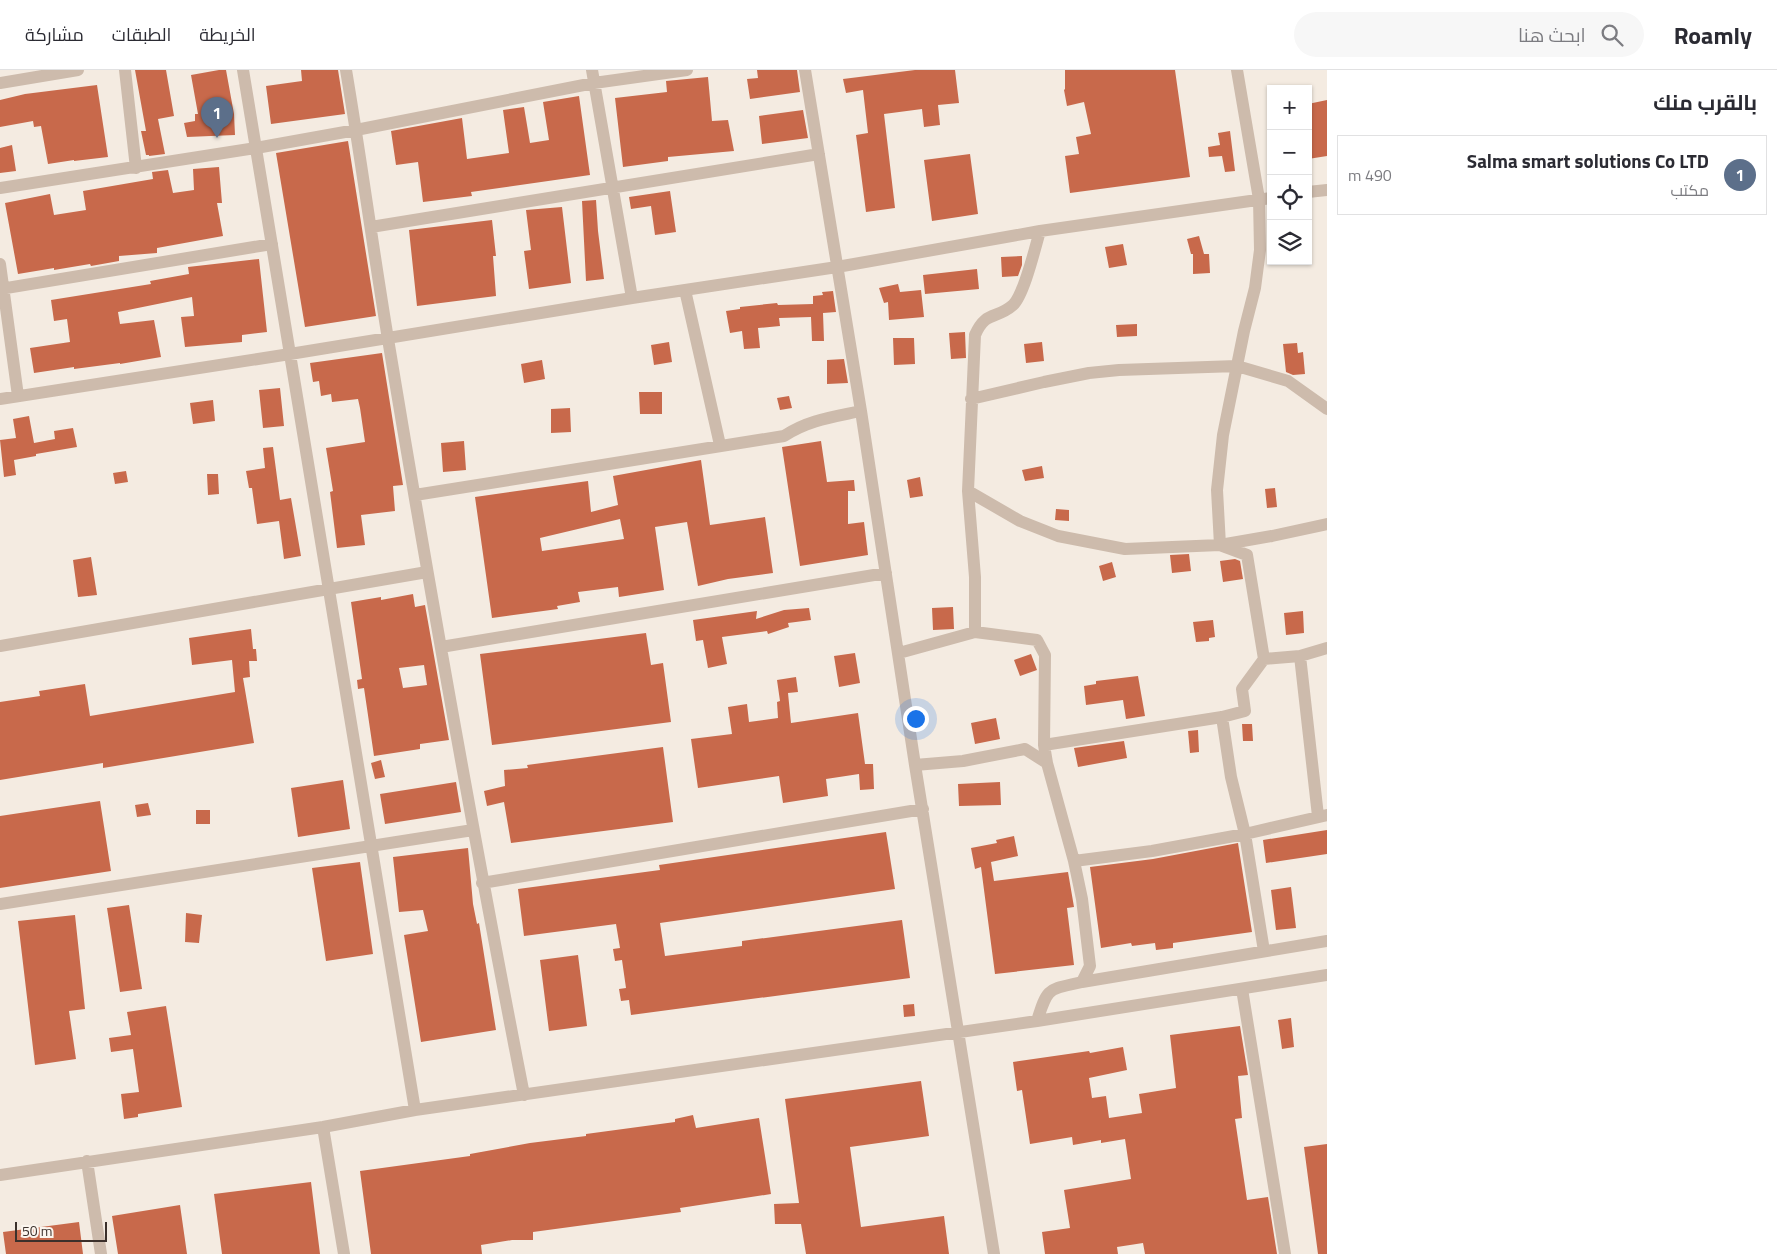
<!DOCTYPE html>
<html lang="ar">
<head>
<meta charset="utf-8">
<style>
	body { margin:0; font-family:"Titillium Web",Cairo,sans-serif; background:#f7f7f7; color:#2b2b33; direction:rtl }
	.controls { position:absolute; right:15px; top:15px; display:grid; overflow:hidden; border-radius:0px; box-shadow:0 1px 4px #0004 }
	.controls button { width:45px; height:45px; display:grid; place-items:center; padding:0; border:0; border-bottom:1px solid #e1e1e2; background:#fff; color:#2b2b33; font:25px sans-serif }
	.scale { position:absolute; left:15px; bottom:12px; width:92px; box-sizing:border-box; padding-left:5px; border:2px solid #3b302b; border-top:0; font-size:14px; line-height:18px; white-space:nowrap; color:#3b302b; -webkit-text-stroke:4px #fbf5ee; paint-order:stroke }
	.you { position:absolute; left:915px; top:648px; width:18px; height:18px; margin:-12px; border:4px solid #fff; border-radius:50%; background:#1a73e8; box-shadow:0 0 0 8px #1a73e833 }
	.badge { display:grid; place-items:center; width:32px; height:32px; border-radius:50%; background:#1a73e8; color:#fff; font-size:16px; font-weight:700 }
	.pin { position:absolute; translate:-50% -41px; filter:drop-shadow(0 1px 2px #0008) }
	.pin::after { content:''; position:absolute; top:26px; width:18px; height:15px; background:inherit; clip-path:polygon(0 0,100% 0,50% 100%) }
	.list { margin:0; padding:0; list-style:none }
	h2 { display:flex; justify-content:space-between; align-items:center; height:65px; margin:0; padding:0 20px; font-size:21px }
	h2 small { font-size:16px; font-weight:400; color:#7c7c81 }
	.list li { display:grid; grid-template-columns:32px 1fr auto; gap:15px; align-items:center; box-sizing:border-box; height:80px; margin:0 10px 10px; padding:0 10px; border:1px solid #e1e1e2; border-radius:0px }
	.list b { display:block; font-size:19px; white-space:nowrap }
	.list p { margin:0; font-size:16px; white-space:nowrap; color:#7c7c81 }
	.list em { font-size:16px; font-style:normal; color:#7c7c81 }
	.icon { flex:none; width:28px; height:28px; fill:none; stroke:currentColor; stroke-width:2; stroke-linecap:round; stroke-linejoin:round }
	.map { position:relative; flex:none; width:1327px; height:1184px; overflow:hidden; direction:ltr }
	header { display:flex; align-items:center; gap:30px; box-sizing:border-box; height:70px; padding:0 25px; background:#fff; border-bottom:1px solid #e1e1e2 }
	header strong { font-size:24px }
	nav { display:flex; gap:28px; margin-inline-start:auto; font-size:18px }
	.search { width:350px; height:45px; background:#f7f7f7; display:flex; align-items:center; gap:12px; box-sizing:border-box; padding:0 18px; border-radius:28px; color:#7c7c81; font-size:19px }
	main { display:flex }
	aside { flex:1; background:#fff }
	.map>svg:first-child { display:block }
	.building { fill:#c8694b; fill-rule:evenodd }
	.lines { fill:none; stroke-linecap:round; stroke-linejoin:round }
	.minor { stroke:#cdbbac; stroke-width:12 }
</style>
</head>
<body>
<header>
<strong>Roamly</strong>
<div class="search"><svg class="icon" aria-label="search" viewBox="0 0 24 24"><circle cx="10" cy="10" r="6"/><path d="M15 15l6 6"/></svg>ابحث هنا</div>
<nav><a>الخريطة</a><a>الطبقات</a><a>مشاركة</a></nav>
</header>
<main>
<aside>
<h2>بالقرب منك<small></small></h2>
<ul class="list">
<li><span class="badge" style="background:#5c6f8a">1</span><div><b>Salma smart solutions Co LTD</b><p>مكتب</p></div><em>490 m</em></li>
</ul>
</aside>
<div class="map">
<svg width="1327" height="1184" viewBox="0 0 1327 1184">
	<rect width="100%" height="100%" fill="#f4ebe1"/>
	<path class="building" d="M135 0H166L174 46 158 49 165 84 149 86V85H146L141 61H146Z
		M219 0H226L234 44 235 65 187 67 184 53 195 51V44H198L191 5Z
		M301 0H338L345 44 271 54 266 16 302 11Z
		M757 0H797L800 22 750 29 747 9 758 8Z
		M915 0H955L959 33 938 35 940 55 924 57 922 39 884 44 895 138 866 142 856 65 868 63 863 20 846 23 843 9Z
		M1065 0H1175L1190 107 1070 123 1065 86 1079 84 1076 67 1091 64 1084 32 1067 36 1064 20 1065 19Z
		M708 7 712 51 728 50 734 81 668 87V91L623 97 615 28 667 22 666 11Z
		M97 15 108 87 74 91V90L48 94 41 56 34 57 33 51 0 57V30L25 24Z
		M579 26 590 105 471 122 472 126 423 132 418 92 396 95 391 61 462 48 467 89 509 83 503 40 524 37 530 73 549 70 543 32Z
		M1327 30V86L1308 89V34Z
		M803 40 808 68 762 74 759 46Z
		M1230 61 1235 101 1225 102 1222 86 1209 87 1208 77 1220 75 1218 63Z
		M348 71 376 246 305 257 276 83Z
		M12 75 16 101 0 103V78Z
		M970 84 978 144 932 151 924 90Z
		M219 97 222 133H217L223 166 157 178V183L119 186V191L91 196 90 194 54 200V198L18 204 5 133 50 124 54 145 86 140 83 121 153 109 152 102 168 100 173 123 194 120 193 99Z
		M670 121 676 162 655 165 651 136 631 139 629 127Z
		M596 130 598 161 604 209 586 211 582 131Z
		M562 137 571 213 529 219 524 181 531 180 526 140Z
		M492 150 496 186H493L496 226 417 236 409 160Z
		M1199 166 1204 184H1209L1210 203 1193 204V184H1191L1187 169Z
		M1123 174 1127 195 1109 198 1105 177Z
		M1022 186V195L1018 206 1002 207 1001 187Z
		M259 189 267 262 242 265V272L185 277 181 247 194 246 192 227 118 242 120 254 154 250 161 287 120 294V293L74 299V297L34 303 30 278 70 272 67 249 54 251 51 230 151 214 150 211 189 204 188 197Z
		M977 199 979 219 925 224 923 205Z
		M898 214 900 222 921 220 924 247 889 250 888 232 884 233 879 218Z
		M833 221 836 242 823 243 824 271H812L811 247 779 248 780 256 758 258 760 278 744 279 742 261 730 263 726 241 740 239V237L777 233 778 235 813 234V226L823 225 822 222Z
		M1137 254V266L1117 267 1116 255Z
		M965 262 966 288 951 289 949 263Z
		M893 268H914L915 294 894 295Z
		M669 272 672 292 654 295 651 275Z
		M1042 272 1044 291 1026 293 1024 274Z
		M1297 273 1298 283 1303 282 1305 304 1293 305 1286 302 1283 274Z
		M382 283 403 415 393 416 395 441 361 445 365 475 337 478 330 422 333 421 326 378 365 372 360 338 358 329 332 332 331 324 321 326 319 311 313 312 310 293Z
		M844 289 848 313 827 314V290Z
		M542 290 545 309 524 313 521 294Z
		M280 318 284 356 263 358 259 320Z
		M639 322H662V344H640Z
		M789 326 792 338 780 340 777 328Z
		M213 330 215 351 193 354 190 333Z
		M570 338 571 362 551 363V339Z
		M29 346 34 373 55 369 54 361 73 358 77 377 36 384V386L14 390 16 405 4 407 0 370 16 368 13 349Z
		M464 371 466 400 443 402 441 373Z
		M821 371 827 412 854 410 855 421H848V454L864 452 868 485 800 496 782 377Z
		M273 377 280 430 291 428 301 486 284 489 279 451 257 454 252 418H249L246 401 265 398 263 378Z
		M701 390 710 455 765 447 773 503 728 509 698 516 687 452 655 457 664 520 619 527 618 517 578 522 580 532 557 536 558 539 492 548 475 427 588 411 591 442 618 435 613 406ZM620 449 624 469 542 481 540 468Z
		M1042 396 1044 408 1025 411 1022 400Z
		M126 401 128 412 115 414 113 403Z
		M207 404H218L219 424 208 425Z
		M920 407 923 426 910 428 907 410Z
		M1275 418 1277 437 1267 438 1265 419Z
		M1056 439 1069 440V451L1055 450Z
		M1189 484 1191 501 1172 503 1170 485Z
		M91 487 97 525 78 527 73 490Z
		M1235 489 1240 491 1243 509 1223 512 1220 491Z
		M1112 492 1116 507 1103 511 1099 496Z
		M413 524 415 537 425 535 449 670 420 674V679L374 686 364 618 358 619 357 610 362 609 351 532 381 527V530ZM424 595 427 615 403 618 399 598Z
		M953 537 954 559 933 560 932 538Z
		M809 538 811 550 788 553 789 557 768 564 767 561 722 567 727 594 708 598 703 570 696 571 693 550 757 541 756 549 784 540Z
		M1303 541 1304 563 1286 565 1284 543Z
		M1213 550 1215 567 1209 568V571L1196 572 1193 552Z
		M251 559 253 579H256L257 591H249L250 607 243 608 254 673 103 698V693L0 710V632L40 626 39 621 85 614 90 646 235 622 232 590 192 595 189 568Z
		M646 563 651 595 663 593 671 652 492 675 480 584Z
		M855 583 860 613 839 617 834 586Z
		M1031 584 1037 600 1020 606 1014 590Z
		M1138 606 1145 646 1126 649 1123 630 1086 635 1084 616 1096 614V611Z
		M796 607 798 622 788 623 791 653 858 643 865 694H873L874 719 860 720 859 704 826 709 828 726 783 733 779 706 698 718 691 669 732 664 728 637 747 634 749 652 778 648 777 632 780 631 777 610Z
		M996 648 1000 669 975 674 971 653Z
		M1242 654H1252L1253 671H1243Z
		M1198 660 1199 682 1190 683 1188 661Z
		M1124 671 1127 688 1078 697 1074 678Z
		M663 677 673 752 511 773 504 732 487 736 484 721 505 716 504 700 528 698 527 695Z
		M381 690 385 707 375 709 371 693Z
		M343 710 350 759 298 767 291 718Z
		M456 712 461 742 385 754 380 724Z
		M1000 712 1001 735 959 736 958 714Z
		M100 731 111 801 0 818V746Z
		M148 733 151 745 137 747 135 735Z
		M196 740H210V754H196Z
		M1327 760V784L1266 793 1263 770Z
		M886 762 895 819 660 853 665 886 742 876V871L902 850 910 908 631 945 629 930 621 931 619 919 626 918 622 890 615 891 613 879 620 878 616 854 524 866 518 819 660 800 659 795Z
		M1014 766 1018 786 991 792 994 811 1068 802 1074 837 1067 838 1074 895 995 904 981 797 975 799 971 778 997 773 996 770Z
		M1238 773 1252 862 1173 873V878L1156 880 1155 873 1132 876 1131 873 1101 878 1090 797 1153 789Z
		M468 778 473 834 477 854 479 853 496 960 421 972 404 865 428 861 423 840 399 842 393 787Z
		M360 792 373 884 326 891 312 798Z
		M1291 817 1296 858 1276 860 1271 820Z
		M129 835 142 919 120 922 107 838Z
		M186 843 202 845 199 873 185 872Z
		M75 845 85 939 69 941 76 989 35 995 18 851Z
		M578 885 587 956 549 961 540 890Z
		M914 934 915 946 904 947 903 935Z
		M166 936 182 1037 138 1044V1047L124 1049 121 1024 139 1022 133 979 111 982 109 968 131 965 127 942Z
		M1291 948 1294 977 1282 979 1278 950Z
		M1240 956 1248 1005 1238 1006 1242 1048 1235 1049 1247 1130 1268 1127 1277 1184H1145L1143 1173 1117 1177 1118 1184H1045L1042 1162 1070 1158 1064 1120 1131 1109 1125 1069 1101 1073V1070L1073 1075 1072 1067 1030 1074 1022 1020 1017 1021 1013 992 1089 981 1090 983 1123 977 1127 1000 1089 1008 1092 1028 1106 1026 1109 1048 1142 1043 1139 1024 1176 1018 1170 965Z
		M921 1011 929 1066 850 1077 861 1157 944 1146 949 1184H806L801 1154H775L774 1134 799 1133 785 1029Z
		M693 1045 696 1058 759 1048 771 1124 680 1138 681 1142 533 1162V1170H512L481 1175 482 1184H371L360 1101 470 1086V1084L530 1073 586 1066V1064L675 1052V1049Z
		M1327 1074V1184H1318L1304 1077Z
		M311 1112 320 1184H222L214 1124Z
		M180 1135 187 1184H118L112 1146Z
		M79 1152 83 1184H6L3 1162Z"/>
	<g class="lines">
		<path class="minor" d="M125 0 136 98
			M243 0 415 1040
			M346 0C361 89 373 179 388 269 430 522 475 774 524 1025
			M592 0 632 228
			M805 0 861 341 915 695 994 1184
			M0 13 78 0
			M0 118 256 78 356 60 594 13 687 0
			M1308 122 1327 120
			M371 157 819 84
			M0 194 18 326
			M0 219 272 174
			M685 220 720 375
			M0 329 290 284 632 228 837 197 1040 161 1271 128
			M971 329 1044 312 1089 303 1119 300 1237 296 1288 311 1327 339
			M968 421 1020 451 1058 466 1125 479 1220 475 1272 466 1327 454
			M415 425 784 366C808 350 833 347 861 341
			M1220 475 1217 420 1223 365 1244 261 1255 218 1260 180 1259 129 1237 0
			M975 562V507L968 421 975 265C986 240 996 250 1013 235 1024 225 1035 178 1040 161
			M0 576 427 502
			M441 577 886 503
			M899 583 975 562 1037 570 1045 585 1044 675 1047 693 1074 791 1082 829 1090 896 1082 912
			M1300 586 1318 746
			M1264 589 1300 586 1327 578
			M1222 647 1231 707 1245 764 1264 881
			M1044 675 1222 647 1245 641 1242 619 1264 589 1247 485 1220 475
			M915 695 963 691 1025 679 1047 693
			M1074 791 1152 781 1245 764 1327 745
			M482 813 923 739
			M0 834 473 760
			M1242 919 1285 1184
			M1037 951C1048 916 1048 920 1082 912L1327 871
			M323 1057 344 1184
			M87 1091 101 1184
			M0 1105 323 1057 415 1040 1037 951 1327 905"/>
	</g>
</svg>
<div class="controls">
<button>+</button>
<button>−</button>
<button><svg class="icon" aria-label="locate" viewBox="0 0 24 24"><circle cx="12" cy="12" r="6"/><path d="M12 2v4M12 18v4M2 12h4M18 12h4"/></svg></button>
<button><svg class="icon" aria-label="layers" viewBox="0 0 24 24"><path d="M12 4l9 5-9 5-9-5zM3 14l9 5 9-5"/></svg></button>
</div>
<div class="scale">50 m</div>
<div class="you"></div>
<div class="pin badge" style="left:217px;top:68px;background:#5c6f8a">1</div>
</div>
</main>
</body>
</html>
